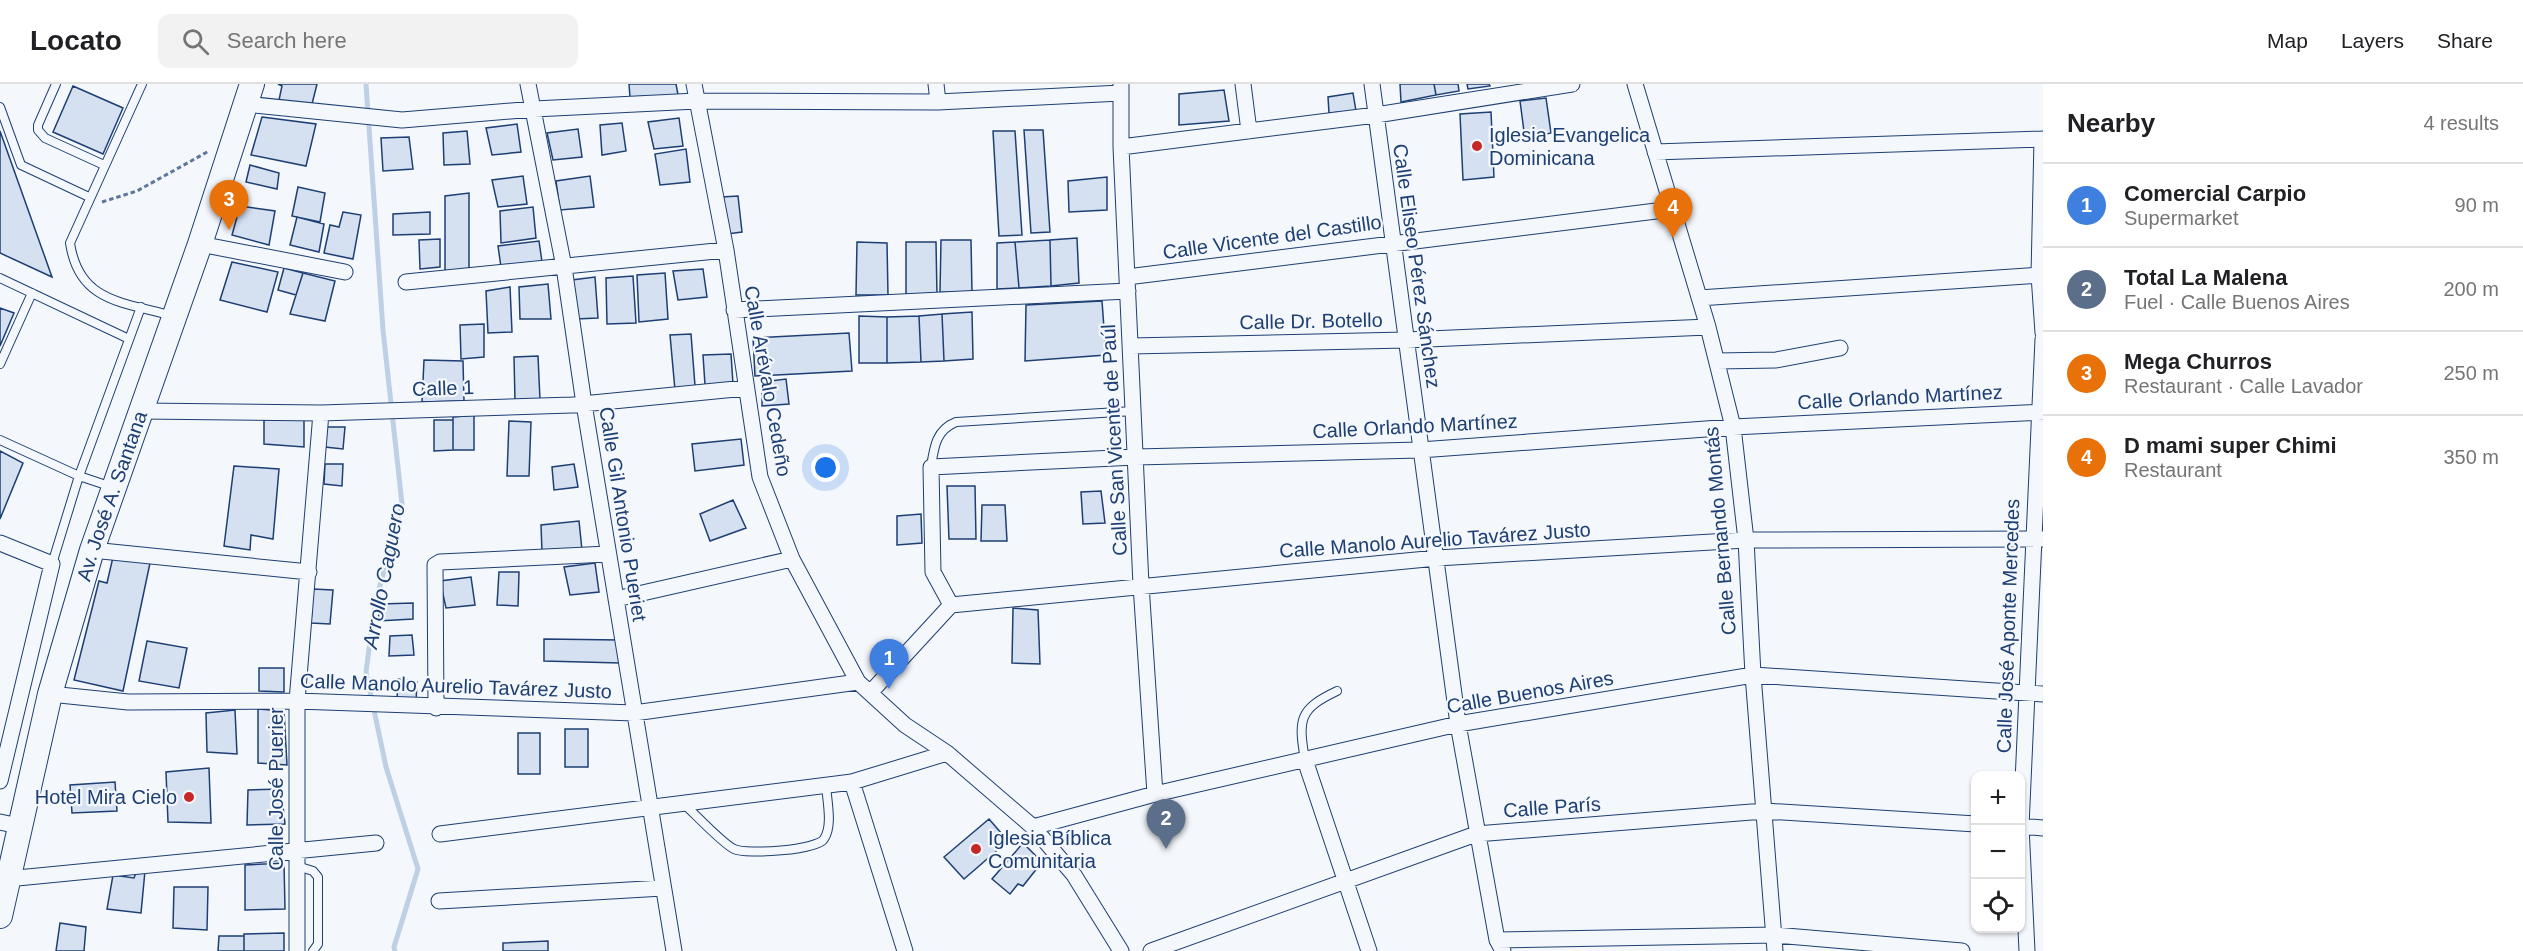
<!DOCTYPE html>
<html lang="en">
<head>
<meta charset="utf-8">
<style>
	body { margin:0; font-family:Helvetica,sans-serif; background:#f2f2f2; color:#202124 }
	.controls { position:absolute; right:18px; bottom:18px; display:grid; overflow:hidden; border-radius:12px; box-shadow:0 2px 4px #0004 }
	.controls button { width:54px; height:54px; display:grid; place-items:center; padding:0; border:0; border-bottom:2px solid #e0e0e0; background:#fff; color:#202124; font:30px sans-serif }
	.you { position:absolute; left:826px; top:384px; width:21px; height:21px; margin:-15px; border:4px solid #fff; border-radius:50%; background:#1a73e8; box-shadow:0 0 0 9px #1a73e833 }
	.badge { display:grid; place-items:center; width:39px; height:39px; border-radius:50%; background:#7c3aed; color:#fff; font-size:20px; font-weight:700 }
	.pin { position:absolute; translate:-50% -50px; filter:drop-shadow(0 2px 3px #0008) }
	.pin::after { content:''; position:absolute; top:32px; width:21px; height:18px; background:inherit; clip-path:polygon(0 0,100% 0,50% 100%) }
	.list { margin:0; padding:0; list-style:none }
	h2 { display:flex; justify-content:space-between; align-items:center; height:78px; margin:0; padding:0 24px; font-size:26px }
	h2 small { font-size:20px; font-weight:400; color:#757577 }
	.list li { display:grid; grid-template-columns:39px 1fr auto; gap:18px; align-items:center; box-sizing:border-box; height:84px; padding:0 24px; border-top:2px solid #e0e0e0 }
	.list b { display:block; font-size:22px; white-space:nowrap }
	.list p { margin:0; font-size:20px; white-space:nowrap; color:#757577 }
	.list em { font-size:20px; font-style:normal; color:#757577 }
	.icon { flex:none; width:33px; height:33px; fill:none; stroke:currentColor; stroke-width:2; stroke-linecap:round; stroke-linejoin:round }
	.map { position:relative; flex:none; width:2043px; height:867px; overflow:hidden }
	header { display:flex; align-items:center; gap:36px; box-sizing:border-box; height:84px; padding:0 30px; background:#fff; border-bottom:2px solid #e0e0e0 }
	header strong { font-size:28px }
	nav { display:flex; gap:33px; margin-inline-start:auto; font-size:21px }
	.search { width:420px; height:54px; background:#f2f2f2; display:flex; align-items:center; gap:15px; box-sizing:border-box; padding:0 21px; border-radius:12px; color:#757577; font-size:22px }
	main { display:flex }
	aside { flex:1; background:#fff }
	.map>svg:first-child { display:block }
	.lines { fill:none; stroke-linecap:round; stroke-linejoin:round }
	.stream { stroke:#bed0e5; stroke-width:5 }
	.building { fill:#d5e0f0; stroke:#1d3f73; stroke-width:1.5 }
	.lane-casing { stroke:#1d3f73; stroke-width:10 }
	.street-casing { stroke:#1d3f73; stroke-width:17 }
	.primary-casing { stroke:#1d3f73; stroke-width:26 }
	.path { stroke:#5e769c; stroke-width:3; stroke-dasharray:4.5 3; stroke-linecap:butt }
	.lane { stroke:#f4f7fb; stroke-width:8 }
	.street { stroke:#f4f7fb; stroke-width:15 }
	.primary { stroke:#f4f7fb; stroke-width:24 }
	.poi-dot { fill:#c62828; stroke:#f4f7fb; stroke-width:2 }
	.labels { text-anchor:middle; stroke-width:4.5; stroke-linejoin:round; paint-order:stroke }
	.poi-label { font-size:20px; fill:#1d3f73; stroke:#f4f7fb; text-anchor:start }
	.street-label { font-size:20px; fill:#1d3f73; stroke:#f4f7fb }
	.water-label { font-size:21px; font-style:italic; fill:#1d3f73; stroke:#f4f7fb }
</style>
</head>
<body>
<header>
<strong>Locato</strong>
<div class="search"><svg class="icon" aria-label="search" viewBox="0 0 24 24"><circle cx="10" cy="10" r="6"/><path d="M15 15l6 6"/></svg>Search here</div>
<nav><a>Map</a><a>Layers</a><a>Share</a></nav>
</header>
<main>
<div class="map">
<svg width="2043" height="867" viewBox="0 0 2043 867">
	<rect width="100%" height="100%" fill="#f4f7fb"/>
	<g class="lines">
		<path class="stream" d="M366 0 383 246 402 420 375 520 366 588 386 683 418 785 394 863 395 867"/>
	</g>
	<path class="building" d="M317 0 311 24 279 16 282 2 278 0Z
		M629 0H676L678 11 630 13Z
		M1400 0H1434L1436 11 1401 18Z
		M1434 0H1458L1459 7 1436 11Z
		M1467 0H1489L1490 2 1468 5Z
		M73 2 123 24 103 70 53 48Z
		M1224 6 1229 37 1179 41V10Z
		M1353 9 1356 27 1329 29 1328 13Z
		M1546 14 1551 49 1525 55 1520 17Z
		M1491 28 1494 93 1463 96 1460 30Z
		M262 33 316 40 306 82 251 71Z
		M679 34 683 62 654 65 648 38Z
		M622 39 626 67 602 71 600 41Z
		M517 40 521 68 492 71 486 44Z
		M578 45 582 73 553 76 547 49Z
		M1024 46H1043L1050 148 1031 149Z
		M0 47 52 193 0 169Z
		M467 47 470 80 444 81 443 49Z
		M993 47H1015L1022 151 999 152Z
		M409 53 413 85 383 87 381 54Z
		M686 65 690 98 660 101 655 70Z
		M250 81 279 89 277 105 246 98Z
		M523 92 527 120 498 123 492 96Z
		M590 92 594 123 560 126 556 97Z
		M1107 93V126L1069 128 1068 97Z
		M298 103 325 109 320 138 292 132Z
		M469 109V185L445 188V112Z
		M738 112 742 148 727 150 722 113Z
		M240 122 275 127 269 161 232 151Z
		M533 123 536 154 501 159 500 127Z
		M343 128 361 131 353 175 324 169 330 141 339 143Z
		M430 128V150L393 151V130Z
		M297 133 324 140 319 168 290 161Z
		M1077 154 1079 199 1051 202 1050 156Z
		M440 155V183L420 185 419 156Z
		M941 156H971L972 209 940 208Z
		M1050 156 1051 202 1019 204 1015 158Z
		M539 157 542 178 501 183 498 162Z
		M857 158 887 159 888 211H856Z
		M906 158H936L937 211 906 210Z
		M1015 158 1019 204 997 205V159Z
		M232 178 278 188 267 228 220 216Z
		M284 184 303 189 296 211 278 206Z
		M703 185 707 213 678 216 673 187Z
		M303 189 335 197 325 237 290 230Z
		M665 189 668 235 639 238 637 191Z
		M633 192 636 239 607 240 606 194Z
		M595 193 598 234 576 235 572 196Z
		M548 200 551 235H520L519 203Z
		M510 203 512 248 488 249 486 207Z
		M1102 217 1106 271 1025 277 1026 221Z
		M0 224 14 229 0 262Z
		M972 228 973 275 944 277 942 230Z
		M942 230 944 277 921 278 919 232Z
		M859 232 887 233V279H859Z
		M919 232 921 278 887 279V233Z
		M484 240V273L461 275 460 241Z
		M849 249 852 287 755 292 753 254Z
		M691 250 695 302 675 306 670 251Z
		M731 270 733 300 705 301 703 271Z
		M538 272 540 316 515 317 514 273Z
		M424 276 463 277 464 317 422 318Z
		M786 295 789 320 762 322V298Z
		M474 331V366H453V333Z
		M304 335V363L264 360V336Z
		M434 336H453V366L434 367Z
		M509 337 531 338 529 392H507Z
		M326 343H345L343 365 325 363Z
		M741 355 744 381 695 387 692 360Z
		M0 367 23 379 0 435Z
		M325 380H343L342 402 324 400Z
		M574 380 578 403 554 406 552 383Z
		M234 382 279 385 273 455 251 451 250 466 224 462Z
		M947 402H975L976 455H949Z
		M1101 407 1105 439 1083 440 1081 408Z
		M733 416 746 444 710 457 700 430Z
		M982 421H1005L1007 457H981Z
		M921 430 922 459 897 461V432Z
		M579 437 582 466 542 468 541 441Z
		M113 473 150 479 123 607 74 596 99 497 107 499Z
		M595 479 599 508 570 511 564 483Z
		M499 488H519L518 522 497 521Z
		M471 493 475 521 446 524 440 497Z
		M313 505 333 506 330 540 311 539Z
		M413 519V535L378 537 380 520Z
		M1013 524 1038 526 1040 580 1012 579Z
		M412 551 414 571 389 572 390 552Z
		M544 555 620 556V579L544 577Z
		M147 557 187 564 179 604 139 597Z
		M259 584H284V608L259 607Z
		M398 595 417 598 416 618 397 616Z
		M258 625 284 627 287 681 258 679Z
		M235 626 237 670 207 668 206 629Z
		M565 645H588V683H565Z
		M518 649H540V690H518Z
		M209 684 211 739 168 738 166 688Z
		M115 698 117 727 72 729 70 701Z
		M281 705 285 740 247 741 248 706Z
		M989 735 1008 757 964 795 944 773Z
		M1023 759 1042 778 1023 802 1018 800 1010 810 992 795Z
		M284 779 285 825 245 826V781Z
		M137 786 145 787 141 829 107 825 113 791 134 794Z
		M174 803H208L207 846 173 844Z
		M60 839 86 843 84 867H56Z
		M284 849V867H244V850Z
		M219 852H244V867H218Z
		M548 857V867H503V859Z"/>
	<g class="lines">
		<defs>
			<path id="lane" d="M56 0 38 41V46L45 54 104 81
				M142 0 70 159C79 219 124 218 173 232
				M0 23 21 81 89 113
				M0 194 129 255
				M0 280 32 209
				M0 356 79 392 112 403
				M931 383C934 363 936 346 956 338L1134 327
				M52 480 79 392 141 223
				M1305 676C1298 635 1299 625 1337 607
				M683 719C694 729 723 760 734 765 747 771 817 766 824 755 833 742 827 717 826 701
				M297 782 313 787 318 793V860L313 867"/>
			<path id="street" d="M528 0 564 183 584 320 674 867
				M694 0 726 166 760 393 792 475 858 598 905 641 947 669 1033 743 1074 791 1121 867
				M936 0 938 18
				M1121 0V63L1141 501 1155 710
				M1243 0 1249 47
				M1372 0 1458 640 1497 856 1503 867
				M1635 0 1708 243 1733 343 1746 456 1753 591 1775 867
				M245 20 402 36 534 25 697 17 938 18 1121 9
				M2042 55 2039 191 2043 249
				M1121 63 1376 31 1572 0
				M1655 68 2043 55
				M200 160 345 188
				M1127 193 1672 125
				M406 198 726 166
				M1699 214 2043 191
				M734 226 1128 207
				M1131 262 1406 256 1708 243
				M1717 277 1776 276 1840 264
				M141 327 321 329 572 321 746 304
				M0 459 52 480 0 697
				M92 466 309 488
				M616 515 792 475
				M951 521 933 488 931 383 1136 373 1420 366 1733 343 2043 328
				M870 609 951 521 1437 474 1746 456 2043 455
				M50 610 128 618 297 617 634 629 858 598
				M436 624 435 481 440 478 608 470
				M1305 676 1369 867
				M852 698 905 867
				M0 738 19 742
				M2020 742 2043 744
				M1033 743 1155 710 1458 640 1753 591 2043 610
				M440 750 852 698 947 669
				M7 795 376 759
				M439 817 663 804
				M1497 856 1775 851 1962 867
				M297 867V617L321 329
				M1151 867 1476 750 1764 727 1976 740
				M2027 867 2021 742 2043 255"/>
			<g id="primary">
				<path id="s1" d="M0 832 50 610 92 466 200 160 252 0"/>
			</g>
		</defs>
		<use href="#lane" class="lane-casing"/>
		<use href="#street" class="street-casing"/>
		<use href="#primary" class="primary-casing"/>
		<path class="path" d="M102 118 137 107 209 67"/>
		<use href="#lane" class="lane"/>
		<use href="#street" class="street"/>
		<use href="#primary" class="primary"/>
	</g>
	<g class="poi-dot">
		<circle cx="1477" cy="62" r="6"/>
		<circle cx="189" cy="713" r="6"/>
		<circle cx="976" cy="765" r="6"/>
	</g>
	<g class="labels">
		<g class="poi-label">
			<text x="1489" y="58">Iglesia Evangelica<tspan x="1489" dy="23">Dominicana</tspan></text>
			<text x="177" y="720" text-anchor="end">Hotel Mira Cielo</text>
			<text x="988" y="761">Iglesia Bíblica<tspan x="988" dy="23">Comunitaria</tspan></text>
		</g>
		<g class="street-label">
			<text transform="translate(1272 153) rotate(-8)" y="7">Calle Vicente del Castillo</text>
			<text transform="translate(1417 182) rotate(82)" y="7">Calle Eliseo Pérez Sánchez</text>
			<text transform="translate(1311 237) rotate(-1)" y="7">Calle Dr. Botello</text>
			<text transform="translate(768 297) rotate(80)" y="7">Calle Arévalo Cedeño</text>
			<text transform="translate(443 304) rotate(-2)" y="7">Calle 1</text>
			<text transform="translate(1900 313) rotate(-3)" y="7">Calle Orlando Martínez</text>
			<text transform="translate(1415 342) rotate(-3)" y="7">Calle Orlando Martínez</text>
			<text transform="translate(1114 356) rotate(-93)" y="7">Calle San Vicente de Paúl</text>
			<text dy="7" stroke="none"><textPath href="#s1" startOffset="435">Av. José A. Santana</textPath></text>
			<text transform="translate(623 430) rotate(81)" y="7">Calle Gil Antonio Pueriet</text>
			<text transform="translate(1720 447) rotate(-95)" y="7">Calle Bernando Montás</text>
			<text transform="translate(1435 456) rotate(-4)" y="7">Calle Manolo Aurelio Tavárez Justo</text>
			<text transform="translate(2008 542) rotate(-88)" y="7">Calle José Aponte Mercedes</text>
			<text transform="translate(456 602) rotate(2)" y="7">Calle Manolo Aurelio Tavárez Justo</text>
			<text transform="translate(1530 608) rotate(-10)" y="7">Calle Buenos Aires</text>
			<text transform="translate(276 705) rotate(-90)" y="7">Calle José Puerier</text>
			<text transform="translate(1552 723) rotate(-4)" y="7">Calle París</text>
		</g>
		<g class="water-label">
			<text transform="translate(384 492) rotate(-79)" y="7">Arrollo Caguero</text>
		</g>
	</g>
</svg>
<div class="controls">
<button>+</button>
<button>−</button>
<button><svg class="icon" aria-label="locate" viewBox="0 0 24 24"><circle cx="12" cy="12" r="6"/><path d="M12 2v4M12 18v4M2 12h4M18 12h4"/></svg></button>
</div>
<div class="you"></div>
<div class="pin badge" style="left:889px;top:605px;background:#3f7fe0">1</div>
<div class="pin badge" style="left:1166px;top:765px;background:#5c6f8a">2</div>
<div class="pin badge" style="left:229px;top:146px;background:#e8710a">3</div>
<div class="pin badge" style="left:1673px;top:154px;background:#e8710a">4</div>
</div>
<aside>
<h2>Nearby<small>4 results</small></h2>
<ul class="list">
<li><span class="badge" style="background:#3f7fe0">1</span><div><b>Comercial Carpio</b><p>Supermarket</p></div><em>90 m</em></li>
<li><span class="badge" style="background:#5c6f8a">2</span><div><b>Total La Malena</b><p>Fuel · Calle Buenos Aires</p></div><em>200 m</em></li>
<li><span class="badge" style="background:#e8710a">3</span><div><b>Mega Churros</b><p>Restaurant · Calle Lavador</p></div><em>250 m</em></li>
<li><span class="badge" style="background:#e8710a">4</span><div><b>D mami super Chimi</b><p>Restaurant</p></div><em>350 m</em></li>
</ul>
</aside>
</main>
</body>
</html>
